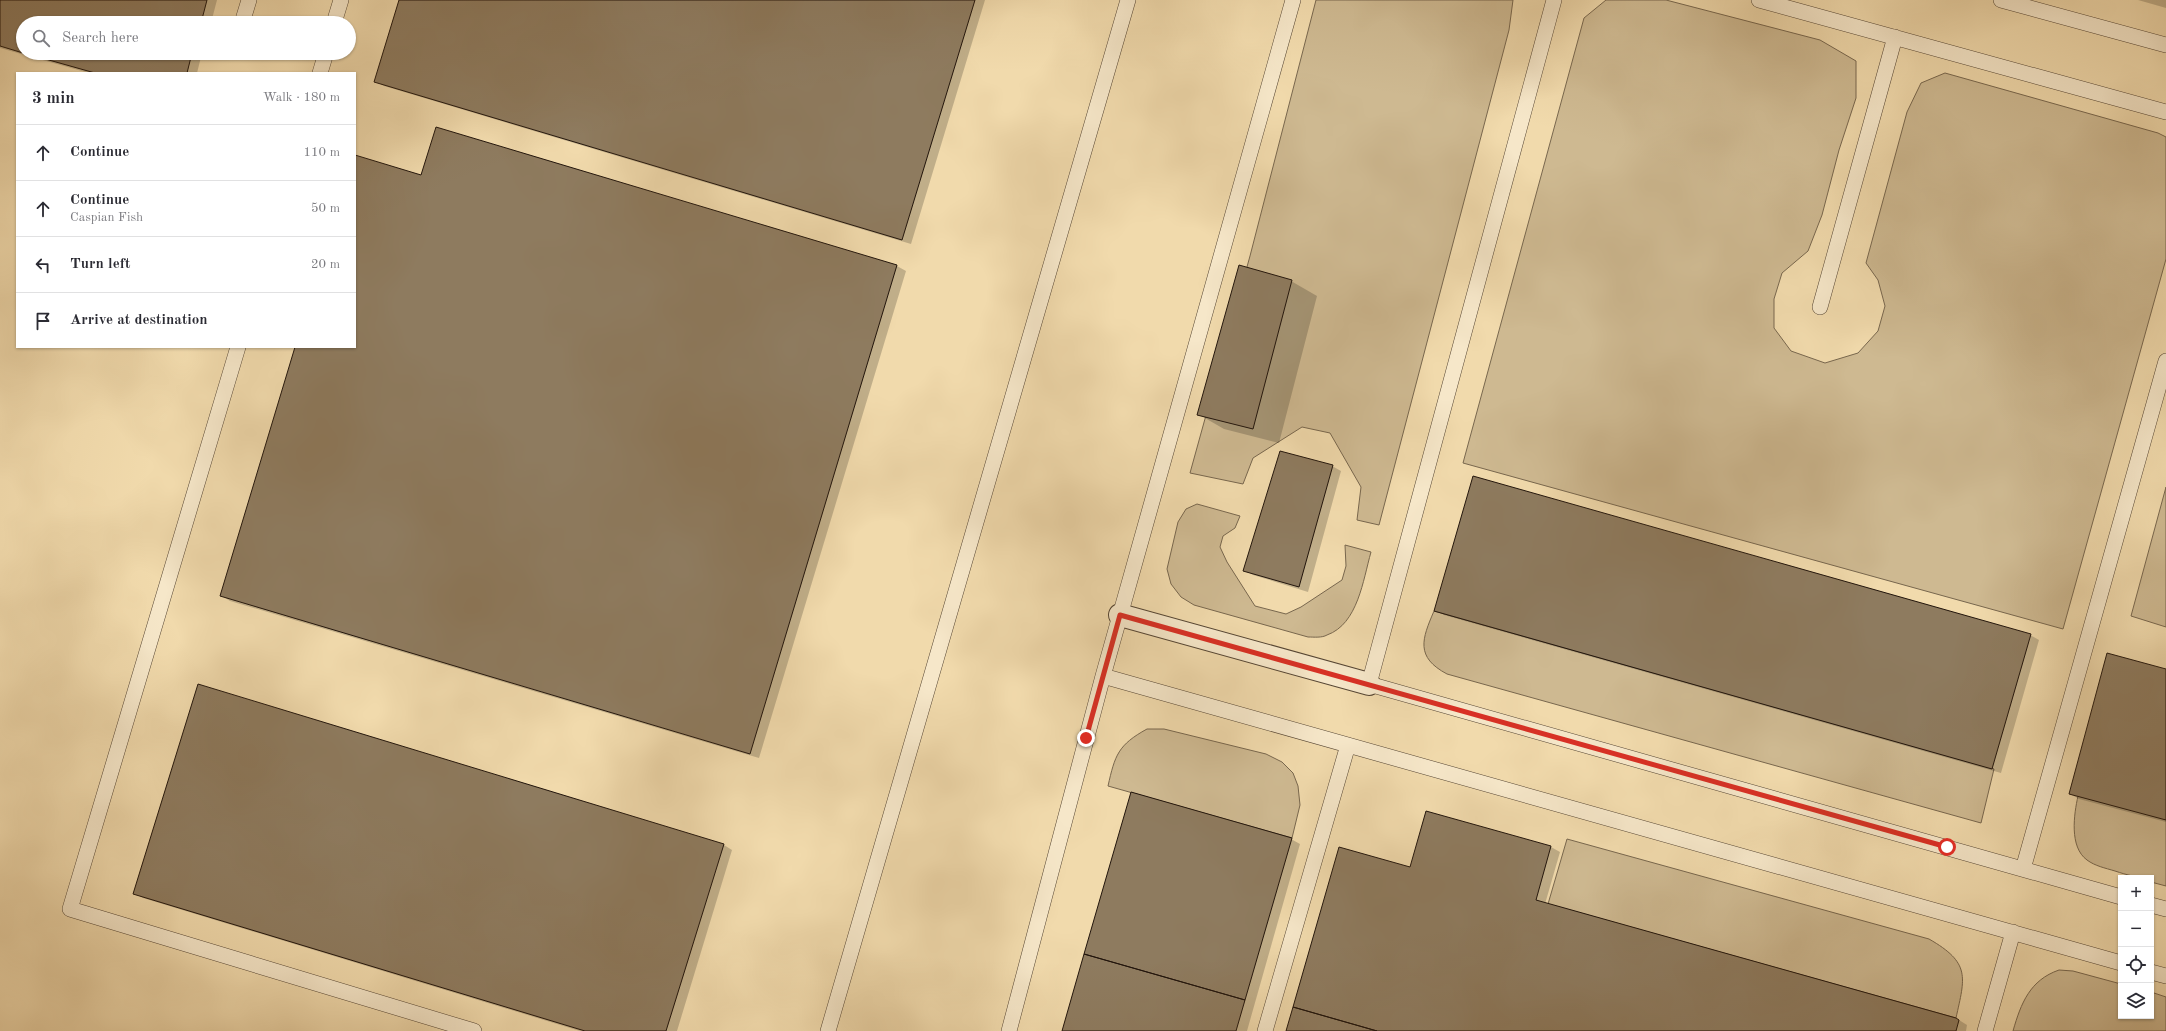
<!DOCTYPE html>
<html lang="en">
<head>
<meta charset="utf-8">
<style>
	body { margin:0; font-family:"Old Standard TT",serif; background:#f2f2f3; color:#2b2b33 }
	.controls { position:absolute; right:12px; bottom:12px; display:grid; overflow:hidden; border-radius:0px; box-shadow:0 1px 3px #0004 }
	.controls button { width:36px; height:36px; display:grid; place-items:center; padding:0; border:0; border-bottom:1px solid #e1e1e2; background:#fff; color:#2b2b33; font:20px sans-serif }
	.stop { position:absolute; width:12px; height:12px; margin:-9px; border:3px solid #d93025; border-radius:50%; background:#fff }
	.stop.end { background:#d93025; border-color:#fff; box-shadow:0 1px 4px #0008 }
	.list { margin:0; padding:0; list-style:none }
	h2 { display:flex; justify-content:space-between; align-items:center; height:52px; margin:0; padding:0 16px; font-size:17px }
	h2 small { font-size:13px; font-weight:400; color:#7c7c81 }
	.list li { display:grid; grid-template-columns:26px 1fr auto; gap:12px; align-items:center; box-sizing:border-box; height:56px; padding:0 16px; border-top:1px solid #e1e1e2 }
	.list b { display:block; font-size:15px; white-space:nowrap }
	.list p { margin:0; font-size:13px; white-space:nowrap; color:#7c7c81 }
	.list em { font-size:13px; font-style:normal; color:#7c7c81 }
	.icon { flex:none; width:22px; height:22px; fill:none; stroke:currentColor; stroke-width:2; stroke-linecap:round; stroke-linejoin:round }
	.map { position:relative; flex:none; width:2166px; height:1031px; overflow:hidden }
	.search { position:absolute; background:#fff; box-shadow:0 1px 3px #0004; left:16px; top:16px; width:340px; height:44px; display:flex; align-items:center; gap:10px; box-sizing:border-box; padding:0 14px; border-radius:22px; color:#7c7c81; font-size:15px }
	.panel { position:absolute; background:#fff; box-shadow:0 1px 3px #0004; left:16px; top:72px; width:340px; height:276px; border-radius:0px }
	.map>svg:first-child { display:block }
	.green { fill:#ceb991; stroke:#78674e }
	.shadow { fill:#0003 }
	.building { fill:#8e7b5f; stroke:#22150c }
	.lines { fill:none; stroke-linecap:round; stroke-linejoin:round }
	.lane-casing { stroke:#564634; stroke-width:16 }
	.street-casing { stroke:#564634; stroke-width:24 }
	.lane { stroke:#f6e7c9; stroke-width:15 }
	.street { stroke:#f6e7c9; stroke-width:22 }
	.route { stroke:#d93025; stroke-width:5 }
</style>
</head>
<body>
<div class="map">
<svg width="2166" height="1031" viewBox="0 0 2166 1031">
	<rect width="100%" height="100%" fill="#f1daac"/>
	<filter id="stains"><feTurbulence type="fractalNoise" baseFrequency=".005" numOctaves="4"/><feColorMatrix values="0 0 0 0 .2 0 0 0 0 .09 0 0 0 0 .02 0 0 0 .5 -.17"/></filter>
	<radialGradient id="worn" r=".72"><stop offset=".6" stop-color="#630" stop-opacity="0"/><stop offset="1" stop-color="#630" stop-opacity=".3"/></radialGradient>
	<path class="green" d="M1316 0H1513L1509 30 1379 525 1357 520 1361 487 1330 433 1302 427 1253 458 1243 484 1190 473 1250 256Z
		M1606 0H1666L1820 40 1856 61V98L1839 150 1822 215 1808 251 1782 273 1774 299V328L1791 351 1825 363 1858 353 1878 331 1885 306 1878 280 1866 263 1907 112 1921 83 1945 73 2158 133 2166 137V259L2063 629 1463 463 1584 18Z
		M2166 487V627L2131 616Z
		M1197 504 1240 516 1235 528 1223 536 1220 547 1227 562 1255 606 1286 614 1301 607 1342 580 1346 566 1345 545 1371 552C1363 580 1358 624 1327 635 1322 638 1314 637 1308 637L1194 605 1181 597 1171 584 1167 569 1178 522 1186 509Z
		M1434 611 1994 769 1981 823 1447 674C1415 657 1422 639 1434 611Z
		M1147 729H1164L1266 754 1282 762 1293 773 1298 786 1300 805 1292 838 1108 786C1115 755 1118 745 1147 729Z
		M2078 796 2166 818V886L2151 882V878C2138 878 2127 875 2115 871 2105 868 2095 866 2087 860 2069 847 2074 814 2078 796Z
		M1567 839 1929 939C1971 963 1965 977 1956 1018L1548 904Z
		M2059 970 2073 971 2121 984V1016H2151V992L2166 997V1031H2013C2021 1003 2030 980 2059 970Z"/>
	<path class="shadow" d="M0 0H217L211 23H23V53H202L197 73H89L0 48Z
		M400 0H985L911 244 384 86 375 81Z
		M2138 0H2166V8Z
		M437 128 897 266 906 271 759 758 230 601 222 596 296 347H355V156L422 177Z
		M1291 281 1317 296 1279 443 1224 429 1198 414Z
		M1332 466 1341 471 1308 592 1253 575 1244 570Z
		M1435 610 2030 635 2039 640 2001 773 1444 615Z
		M2166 670V822L2079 799 2070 794Z
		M198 685 724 845 732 850 677 1031H580L143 898 134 893Z
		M1427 812 1551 847 1560 852 1545 904 1959 1020 1967 1025 1966 1031H1287L1411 868Z
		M1291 839 1300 844 1247 1031H1064Z"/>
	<path class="building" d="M0 0H207L201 23H23V53L0 46Z
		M399 0H975L902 240 374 82Z
		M24 53H192L187 73H95Z
		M436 127 897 265 750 754 220 596 295 347H355V155L421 175Z
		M1239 265 1292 280 1253 429 1197 415Z
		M1280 451 1333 465 1299 587 1243 571Z
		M1473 476 2031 634 1992 769 1434 611Z
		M2107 653 2166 669V820L2069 794Z
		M198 684 724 844 666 1031H585L133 894Z
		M1131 792 1292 838 1245 1000 1084 954Z
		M1426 811 1551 846 1536 900 1956 1018 1959 1020 1956 1031H1377L1293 1007 1339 847 1410 867Z
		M1084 954 1245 1000 1236 1031H1062Z
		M1293 1007 1377 1031H1286Z"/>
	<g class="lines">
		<defs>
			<path id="lane" d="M1554 0 1369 684 2121 897
				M1759 0 2166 112
				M2001 0 2166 45
				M242 23 249 0
				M334 23 341 0
				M320 73 326 53
				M1820 307 1895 37
				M238 347 70 909 474 1031
				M1103 676 2121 963
				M2023 869 2166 361
				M2151 905 2166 909
				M2151 972 2166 976
				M828 1031 1128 0
				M1009 1031 1103 676 1293 0
				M1265 1031 1348 745
				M1985 1031 2013 932"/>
			<path id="street" d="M1120 615 1369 684"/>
		</defs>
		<use href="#lane" class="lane-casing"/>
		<use href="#street" class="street-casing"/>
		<use href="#lane" class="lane"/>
		<use href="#street" class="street"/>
	</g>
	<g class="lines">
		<path class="route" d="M1086 738 1120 615 1947 847"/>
	</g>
	<rect width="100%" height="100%" filter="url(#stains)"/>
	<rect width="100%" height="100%" fill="url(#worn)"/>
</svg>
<div class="controls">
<button>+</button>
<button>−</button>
<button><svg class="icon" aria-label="locate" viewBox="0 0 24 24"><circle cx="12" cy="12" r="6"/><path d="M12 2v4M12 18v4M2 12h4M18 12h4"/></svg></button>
<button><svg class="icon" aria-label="layers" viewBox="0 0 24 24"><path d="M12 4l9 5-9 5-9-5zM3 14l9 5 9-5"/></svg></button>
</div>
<div class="stop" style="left:1947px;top:847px"></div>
<div class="stop end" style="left:1086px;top:738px"></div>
<div class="search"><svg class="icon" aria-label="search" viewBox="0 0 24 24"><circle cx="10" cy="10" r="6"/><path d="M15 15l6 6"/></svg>Search here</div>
<section class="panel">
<h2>3 min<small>Walk · 180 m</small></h2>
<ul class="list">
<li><svg class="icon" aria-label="ahead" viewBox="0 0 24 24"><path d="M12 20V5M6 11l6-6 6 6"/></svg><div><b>Continue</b></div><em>110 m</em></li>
<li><svg class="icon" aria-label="ahead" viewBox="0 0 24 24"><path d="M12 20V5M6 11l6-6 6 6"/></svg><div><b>Continue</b><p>Caspian Fish</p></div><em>50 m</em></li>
<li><svg class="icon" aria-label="left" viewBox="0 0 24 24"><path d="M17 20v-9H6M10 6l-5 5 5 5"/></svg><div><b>Turn left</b></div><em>20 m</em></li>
<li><svg class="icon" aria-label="arrive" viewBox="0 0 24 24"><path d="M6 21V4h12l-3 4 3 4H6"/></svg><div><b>Arrive at destination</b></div></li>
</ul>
</section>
</div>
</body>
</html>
